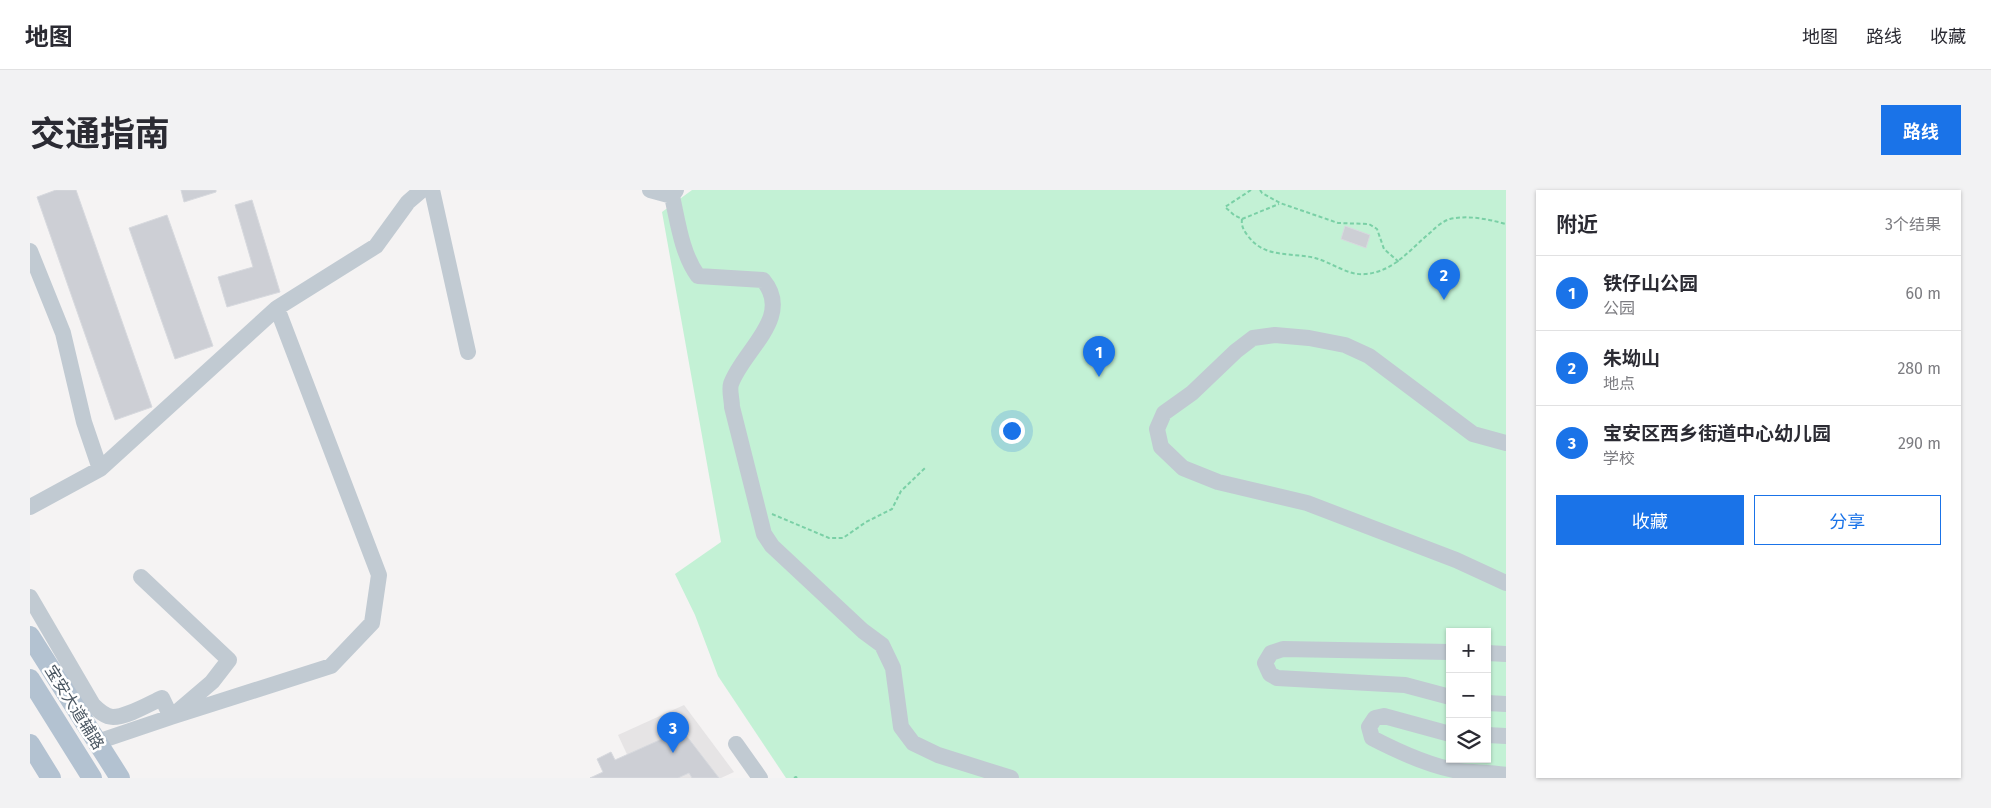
<!DOCTYPE html>
<html lang="zh">
<head>
<meta charset="utf-8">
<style>
	body { margin:0; font-family:"Fira Sans","Noto Sans SC",sans-serif; background:#f2f2f3; color:#2b2b33 }
	.controls { position:absolute; right:15px; bottom:15px; display:grid; overflow:hidden; border-radius:0px; box-shadow:0 1px 4px #0004 }
	.controls button { width:45px; height:45px; display:grid; place-items:center; padding:0; border:0; border-bottom:1px solid #e1e1e2; background:#fff; color:#2b2b33; font:25px sans-serif }
	.you { position:absolute; left:981px; top:240px; width:18px; height:18px; margin:-12px; border:4px solid #fff; border-radius:50%; background:#1a73e8; box-shadow:0 0 0 8px #1a73e833 }
	.badge { display:grid; place-items:center; width:32px; height:32px; border-radius:50%; background:#1a73e8; color:#fff; font-size:16px; font-weight:700 }
	.pin { position:absolute; translate:-50% -41px; filter:drop-shadow(0 1px 2px #0008) }
	.pin::after { content:''; position:absolute; top:26px; width:18px; height:15px; background:inherit; clip-path:polygon(0 0,100% 0,50% 100%) }
	.list { margin:0; padding:0; list-style:none }
	h2 { display:flex; justify-content:space-between; align-items:center; height:65px; margin:0; padding:0 20px; font-size:21px }
	h2 small { font-size:16px; font-weight:400; color:#7c7c81 }
	.list li { display:grid; grid-template-columns:32px 1fr auto; gap:15px; align-items:center; box-sizing:border-box; height:75px; padding:0 20px; border-top:1px solid #e1e1e2 }
	.list b { display:block; font-size:19px; white-space:nowrap }
	.list p { margin:0; font-size:16px; white-space:nowrap; color:#7c7c81 }
	.list em { font-size:16px; font-style:normal; color:#7c7c81 }
	.actions { display:flex; gap:10px; padding:15px 20px }
	.actions a { flex:1; padding:11px 0; border:1px solid #1a73e8; border-radius:0px; text-align:center; font-size:18px; color:#1a73e8 }
	.actions .main { background:#1a73e8; color:#fff }
	.icon { flex:none; width:28px; height:28px; fill:none; stroke:currentColor; stroke-width:2; stroke-linecap:round; stroke-linejoin:round }
	.map { position:relative; flex:none; width:1476px; height:588px; overflow:hidden; border-radius:0px }
	header { display:flex; align-items:center; gap:30px; box-sizing:border-box; height:70px; padding:0 25px; background:#fff; border-bottom:1px solid #e1e1e2 }
	header strong { font-size:24px }
	nav { display:flex; gap:28px; margin-inline-start:auto; font-size:18px }
	.intro { display:flex; align-items:center; justify-content:space-between; box-sizing:border-box; height:120px; padding:0 30px }
	h1 { margin:0; font-size:35px }
	.button { padding:12px 22px; border-radius:0px; background:#1a73e8; color:#fff; font-size:18px; font-weight:700 }
	main { display:flex; gap:30px; padding:0 30px }
	aside { flex:1; background:#fff; border-radius:0px; box-shadow:0 1px 4px #0004 }
	.map>svg:first-child { display:block }
	.education { fill:#e6e4e5 }
	.green { fill:#c3f1d5; fill-rule:evenodd }
	.building { fill:#cdcfd5; stroke:#d7d9de }
	.lines { fill:none; stroke-linecap:round; stroke-linejoin:round }
	.path { stroke:#7ad0a6; stroke-width:2; stroke-dasharray:4 2.5; stroke-linecap:butt }
	.minor { stroke:#c1cad2; stroke-width:16 }
	.major { stroke:#b3c2d1; stroke-width:20 }
	.labels { text-anchor:middle; stroke-width:5; stroke-linejoin:round; paint-order:stroke }
	.street-label { font-size:16px; fill:#4a5661; stroke:#fff }
</style>
</head>
<body>
<header>
<strong>地图</strong>
<nav><a>地图</a><a>路线</a><a>收藏</a></nav>
</header>
<div class="intro"><h1>交通指南</h1><a class="button">路线</a></div>
<main>
<div class="map">
<svg width="1476" height="588" viewBox="0 0 1476 588">
	<rect width="100%" height="100%" fill="#f5f3f3"/>
	<path class="education" d="M654 515 704 582 691 588H608L588 545Z"/>
	<path class="green" d="M662 0H1476V588H756L688 486 665 425 645 384 691 352 632 22ZM1420 442H1457V569H1420Z"/>
	<path class="building" d="M26 0H46L122 217 85 230 7 7Z
		M151 0H186V2L154 12Z
		M222 10 250 102 197 117 188 87 223 77 205 15Z
		M137 25 183 156 145 169 99 38Z
		M1315 36 1340 45 1336 58 1311 49Z
		M652 540 689 588H662L659 583 648 588H560L573 582 567 569 581 562 585 570Z"/>
	<g class="lines">
		<path class="path" d="M1221 0 1195 17 1204 25 1212 29C1211 36 1214 41 1218 46 1235 69 1261 62 1285 68 1301 72 1318 86 1335 84 1364 82 1380 59 1401 42 1406 37 1413 31 1420 29 1439 25 1457 29 1476 34
			M1230 0 1232 3 1250 13 1308 33 1339 34 1347 39 1354 59 1369 72
			M1212 29 1249 14
			M742 324 799 348H813L836 332 862 319 871 301 895 278
			M764 588 766 587 767 588"/>
		<path class="minor" d="M402 0 438 162
			M620 0 642 6
			M646 0 642 6C648 33 652 64 668 86L733 90C764 127 713 160 701 194 699 200 702 210 702 217L734 344 742 356 833 441 852 455 863 478 871 537 883 553 908 565 981 588
			M0 61 33 143 54 232 70 279
			M1476 253 1443 244 1339 166 1315 155 1279 148 1245 145 1223 148 1206 161 1162 203 1134 223 1127 239 1131 257 1153 278 1188 292 1277 313 1426 370 1476 393
			M0 317 70 279 247 118 346 56 378 12 392 0
			M0 407 63 515C69 521 75 527 83 527 97 527 119 514 132 508L141 527 301 476 342 433 349 385 247 118
			M1420 462 1253 459 1241 463 1235 473 1240 484 1247 488 1375 495 1420 507
			M1457 463 1476 464
			M1457 513 1476 514
			M1420 544 1354 526 1345 528 1339 537 1342 548C1369 562 1399 576 1429 581 1445 583 1460 582 1476 585
			M1457 545 1476 546
			M67 552 141 527 182 492 199 470 111 387
			M706 554 730 588"/>
		<path class="major" d="M0 446 90 588
			M0 489 62 588
			M0 554 21 588"/>
	</g>
	<g class="labels">
		<g class="street-label">
			<text transform="translate(45 517) rotate(58)" y="6">宝安大道辅路</text>
		</g>
	</g>
</svg>
<div class="controls">
<button>+</button>
<button>−</button>
<button><svg class="icon" aria-label="layers" viewBox="0 0 24 24"><path d="M12 4l9 5-9 5-9-5zM3 14l9 5 9-5"/></svg></button>
</div>
<div class="you"></div>
<div class="pin badge" style="left:1069px;top:187px">1</div>
<div class="pin badge" style="left:1414px;top:110px">2</div>
<div class="pin badge" style="left:643px;top:563px">3</div>
</div>
<aside>
<h2>附近<small>3个结果</small></h2>
<ul class="list">
<li><span class="badge">1</span><div><b>铁仔山公园</b><p>公园</p></div><em>60 m</em></li>
<li><span class="badge">2</span><div><b>朱坳山</b><p>地点</p></div><em>280 m</em></li>
<li><span class="badge">3</span><div><b>宝安区西乡街道中心幼儿园</b><p>学校</p></div><em>290 m</em></li>
</ul>
<div class="actions"><a class="main">收藏</a><a>分享</a></div>
</aside>
</main>
</body>
</html>
